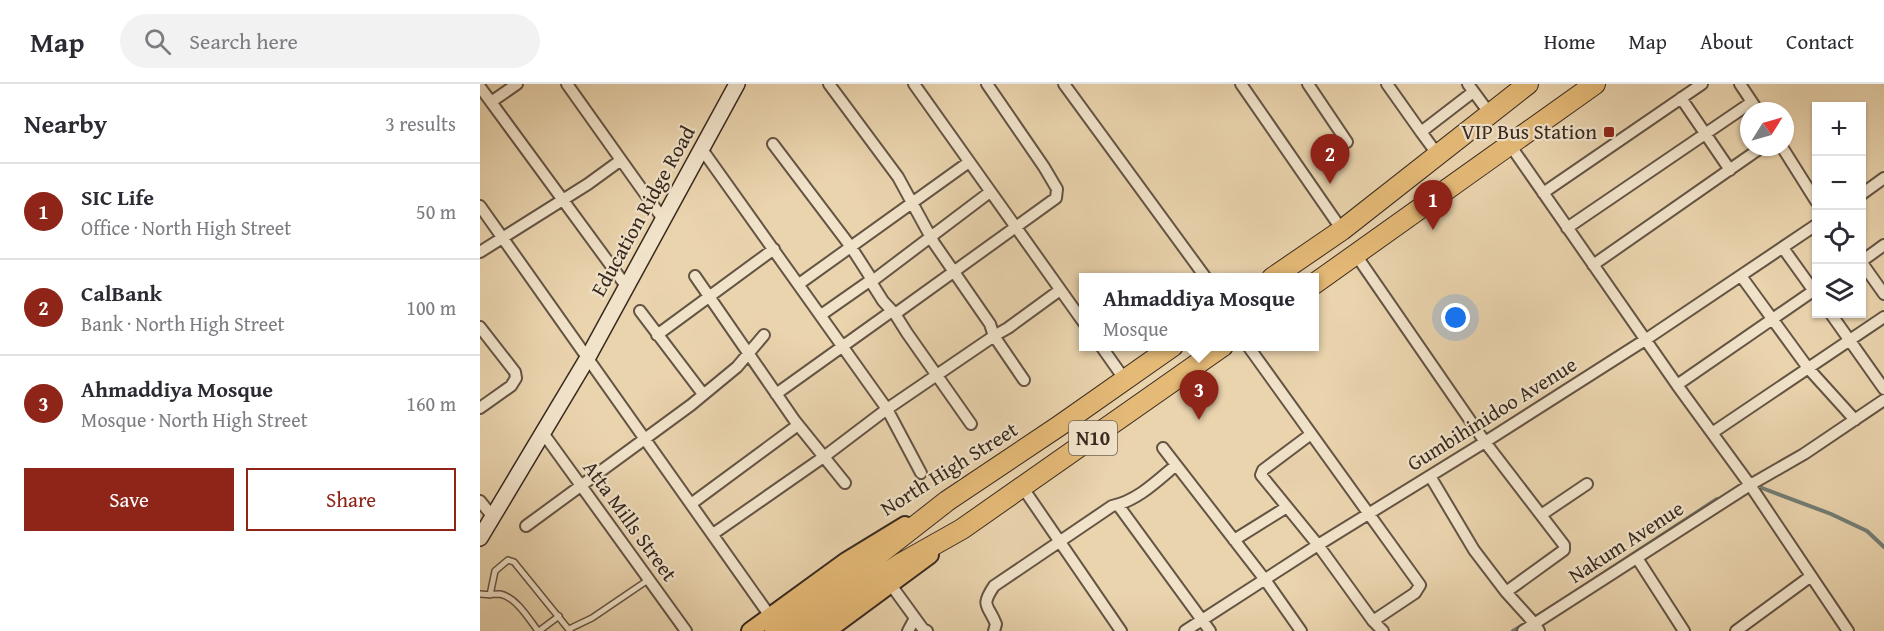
<!DOCTYPE html>
<html lang="en">
<head>
<meta charset="utf-8">
<style>
	body { margin:0; font-family:"Gentium Book Plus",serif; background:#f2f2f3; color:#2b2b33 }
	.controls { position:absolute; right:18px; top:18px; display:grid; overflow:hidden; border-radius:0px; box-shadow:0 2px 4px #0004 }
	.controls button { width:54px; height:54px; display:grid; place-items:center; padding:0; border:0; border-bottom:2px solid #e1e1e2; background:#fff; color:#2b2b33; font:30px sans-serif }
	.compass { position:absolute; left:1260px; top:18px; width:54px; height:54px; border-radius:50%; background:#fff; box-shadow:0 2px 4px #0004; rotate:53deg }
	.you { position:absolute; left:976px; top:234px; width:21px; height:21px; margin:-15px; border:4px solid #fff; border-radius:50%; background:#1a73e8; box-shadow:0 0 0 9px #1a73e833 }
	.badge { display:grid; place-items:center; width:39px; height:39px; border-radius:50%; background:#8f2418; color:#fff; font-size:20px; font-weight:700 }
	.pin { position:absolute; translate:-50% -50px; filter:drop-shadow(0 2px 3px #0008) }
	.pin::after { content:''; position:absolute; top:32px; width:21px; height:18px; background:inherit; clip-path:polygon(0 0,100% 0,50% 100%) }
	.popup { position:absolute; left:599px; top:189px; width:240px; height:78px; box-sizing:border-box; display:grid; place-content:center; border-radius:0px; background:#fff; filter:drop-shadow(0 2px 4px #0005); font-size:20px; white-space:nowrap; color:#7c7c81 }
	.popup b { font-size:22px; color:#2b2b33 }
	.popup::after { content:''; position:absolute; left:50%; top:100%; margin-left:-12px; border:12px solid transparent; border-top-color:#fff }
	.list { margin:0; padding:0; list-style:none }
	h2 { display:flex; justify-content:space-between; align-items:center; height:78px; margin:0; padding:0 24px; font-size:26px }
	h2 small { font-size:20px; font-weight:400; color:#7c7c81 }
	.list li { display:grid; grid-template-columns:39px 1fr auto; gap:18px; align-items:center; box-sizing:border-box; height:96px; padding:0 24px; border-top:2px solid #e1e1e2 }
	.list b { display:block; font-size:22px; white-space:nowrap }
	.list p { margin:0; font-size:20px; white-space:nowrap; color:#7c7c81 }
	.list em { font-size:20px; font-style:normal; color:#7c7c81 }
	.actions { display:flex; gap:12px; padding:18px 24px }
	.actions a { flex:1; padding:14px 0; border:2px solid #8f2418; border-radius:0px; text-align:center; font-size:21px; color:#8f2418 }
	.actions .main { background:#8f2418; color:#fff }
	.icon { flex:none; width:33px; height:33px; fill:none; stroke:currentColor; stroke-width:2; stroke-linecap:round; stroke-linejoin:round }
	.map { position:relative; flex:none; width:1404px; height:547px; overflow:hidden }
	header { display:flex; align-items:center; gap:36px; box-sizing:border-box; height:84px; padding:0 30px; background:#fff; border-bottom:2px solid #e1e1e2 }
	header strong { font-size:28px }
	nav { display:flex; gap:33px; margin-inline-start:auto; font-size:21px }
	.search { width:420px; height:54px; background:#f2f2f3; display:flex; align-items:center; gap:15px; box-sizing:border-box; padding:0 21px; border-radius:33px; color:#7c7c81; font-size:22px }
	main { display:flex }
	aside { flex:1; background:#fff }
	.map>svg:first-child { display:block }
	.lines { fill:none; stroke-linecap:round; stroke-linejoin:round }
	.stream { stroke:#727e76; stroke-width:4 }
	.lane-casing { stroke:#645444; stroke-width:8 }
	.street-casing { stroke:#645444; stroke-width:14 }
	.secondary-casing { stroke:#382920; stroke-width:18 }
	.primary-casing { stroke:#382920; stroke-width:20 }
	.highway-casing { stroke:#382920; stroke-width:22 }
	.lane { stroke:#f1e3ca; stroke-width:5 }
	.street { stroke:#f1e3ca; stroke-width:10 }
	.secondary { stroke:#f1e3ca; stroke-width:15 }
	.primary { stroke:#e5ba77; stroke-width:16 }
	.highway { stroke:#e5ba77; stroke-width:20 }
	.poi-dot { fill:#8f2418; stroke:#f1e3ca; stroke-width:2 }
	.labels { text-anchor:middle; stroke-width:4.5; stroke-linejoin:round; paint-order:stroke }
	.shield { fill:#f1e3ca; stroke:#706153; stroke-width:1.5 }
	.shield-label { font-size:20px; font-weight:bold; fill:#382920 }
	.poi-label { font-size:21px; fill:#382920; stroke:#f1e3ca; text-anchor:end }
	.street-label { font-size:21px; fill:#382920; stroke:#f1e3ca }
</style>
</head>
<body>
<header>
<strong>Map</strong>
<div class="search"><svg class="icon" aria-label="search" viewBox="0 0 24 24"><circle cx="10" cy="10" r="6"/><path d="M15 15l6 6"/></svg>Search here</div>
<nav><a>Home</a><a>Map</a><a>About</a><a>Contact</a></nav>
</header>
<main>
<aside>
<h2>Nearby<small>3 results</small></h2>
<ul class="list">
<li><span class="badge">1</span><div><b>SIC Life</b><p>Office · North High Street</p></div><em>50 m</em></li>
<li><span class="badge">2</span><div><b>CalBank</b><p>Bank · North High Street</p></div><em>100 m</em></li>
<li><span class="badge">3</span><div><b>Ahmaddiya Mosque</b><p>Mosque · North High Street</p></div><em>160 m</em></li>
</ul>
<div class="actions"><a class="main">Save</a><a>Share</a></div>
</aside>
<div class="map">
<svg width="1404" height="547" viewBox="0 0 1404 547">
	<rect width="100%" height="100%" fill="#ead4ae"/>
	<filter id="stains"><feTurbulence type="fractalNoise" baseFrequency=".00333" numOctaves="4"/><feColorMatrix values="0 0 0 0 .2 0 0 0 0 .09 0 0 0 0 .02 0 0 0 .5 -.17"/></filter>
	<radialGradient id="worn" r=".72"><stop offset=".6" stop-color="#630" stop-opacity="0"/><stop offset="1" stop-color="#630" stop-opacity=".3"/></radialGradient>
	<g class="lines">
		<path class="stream" d="M1282 404 1351 430 1387 447 1404 463
			M1115 495 1237 415
			M1033 547 1043 541"/>
		<defs>
			<path id="lane" d="M0 510C6 511 13 510 20 510 36 513 49 535 58 547
				M10 511 15 487 28 476 34 478 90 547
				M89 545 112 534 168 496
				M59 547 79 532"/>
			<path id="street" d="M87 0 183 135
				M349 0 418 93 454 159 510 240 514 252 528 244 580 206
				M434 0 604 239
				M584 0 726 194
				M761 0 862 146
				M828 0 867 58
				M907 0 941 48 993 8
				M988 0 1010 30
				M1260 0 1278 27
				M0 3 146 202
				M1201 14 1250 86
				M11 18 37 0
				M941 48 958 71
				M293 60 371 163 389 191 391 198 403 217 415 230 427 249 491 340
				M1030 61 1197 301 1270 401 1368 547
				M1302 63 1336 117
				M221 64 407 325 345 372 233 450
				M1063 109 1222 0
				M1382 110 1404 94
				M0 122 290 532
				M1087 144 1272 18
				M1303 164 1336 210
				M0 168 108 100 141 76
				M876 171 1005 358 1084 461V466L1026 508 1054 539 1059 547
				M1382 177 1404 161
				M1382 179 1404 210
				M1113 181 1282 63
				M215 192 315 337 365 399
				M1261 192 1328 284 1375 336
				M391 198 510 108
				M319 200 489 78
				M160 227 223 310
				M415 230 576 114 577 105 564 83 507 0
				M1351 230 1404 305
				M341 231 391 196
				M0 243 35 288 36 294 31 302 0 324
				M177 251 294 165
				M621 262 645 296
				M768 262 940 501 935 509 893 537
				M1197 301 1336 205
				M296 310 412 227
				M63 349 206 547
				M1232 349 1404 233
				M831 350 783 386 781 391 838 461 893 537 903 547
				M683 364 786 497 821 547
				M441 389 407 325 514 252 544 296
				M950 392 994 466 1026 508
				M543 404 641 547
				M0 417 13 433
				M211 420 318 341
				M638 421 730 547
				M1061 431 1107 400
				M46 442 211 321 257 283 284 251
				M754 456 807 423
				M1157 474 1204 547
				M411 501 443 545 447 547
				M428 547 435 534
				M514 547 516 540C508 520 500 523 514 502L632 422C657 417 677 397 696 381
				M705 547 838 461 1005 358 1165 256 1336 141
				M1043 547 1270 401 1324 370 1404 316
				M1256 547 1331 492"/>
			<path id="secondary" d="M0 454 107 275 257 0"/>
			<path id="primary" d="M270 547 366 477 425 441
				M347 547 450 471"/>
			<path id="highway" d="M792 194 862 146 1048 0
				M834 200 1115 0
				M295 547 353 506 467 417 579 342 693 262
				M321 547 420 480 482 445 743 262"/>
		</defs>
		<use href="#lane" class="lane-casing"/>
		<use href="#street" class="street-casing"/>
		<use href="#secondary" class="secondary-casing"/>
		<use href="#primary" class="primary-casing"/>
		<use href="#highway" class="highway-casing"/>
		<use href="#lane" class="lane"/>
		<use href="#street" class="street"/>
		<use href="#secondary" class="secondary"/>
		<use href="#primary" class="primary"/>
		<use href="#highway" class="highway"/>
	</g>
	<rect class="poi-dot" x="1123" y="42" width="12" height="12" rx="3"/>
	<g class="labels">
		<rect class="shield" x="589" y="337" width="48" height="34" rx="4.5"/>
		<g class="shield-label">
			<text x="613" y="361">N10</text>
		</g>
		<g class="poi-label">
			<text x="1117" y="55">VIP Bus Station</text>
		</g>
		<g class="street-label">
			<text transform="translate(163 127) rotate(-61)" y="7">Education Ridge Road</text>
			<text transform="translate(1012 330) rotate(-32)" y="7">Gumbihinidoo Avenue</text>
			<text transform="translate(469 385) rotate(-32)" y="7">North High Street</text>
			<text transform="translate(150 437) rotate(54)" y="7">Atta Mills Street</text>
			<text transform="translate(1146 458) rotate(-33)" y="7">Nakum Avenue</text>
		</g>
	</g>
	<rect width="100%" height="100%" filter="url(#stains)"/>
	<rect width="100%" height="100%" fill="url(#worn)"/>
</svg>
<div class="controls">
<button>+</button>
<button>−</button>
<button><svg class="icon" aria-label="locate" viewBox="0 0 24 24"><circle cx="12" cy="12" r="6"/><path d="M12 2v4M12 18v4M2 12h4M18 12h4"/></svg></button>
<button><svg class="icon" aria-label="layers" viewBox="0 0 24 24"><path d="M12 4l9 5-9 5-9-5zM3 14l9 5 9-5"/></svg></button>
</div>
<svg class="compass" viewBox="-18 -18 36 36"><path d="M0-13l5 13h-10z" fill="#e53935"/><path d="M0 13l5-13h-10z" fill="#7c7c81"/></svg>
<div class="you"></div>
<div class="pin badge" style="left:953px;top:146px">1</div>
<div class="pin badge" style="left:850px;top:100px">2</div>
<div class="pin badge" style="left:719px;top:336px">3</div>
<div class="popup"><b>Ahmaddiya Mosque</b>Mosque</div>
</div>
</main>
</body>
</html>
